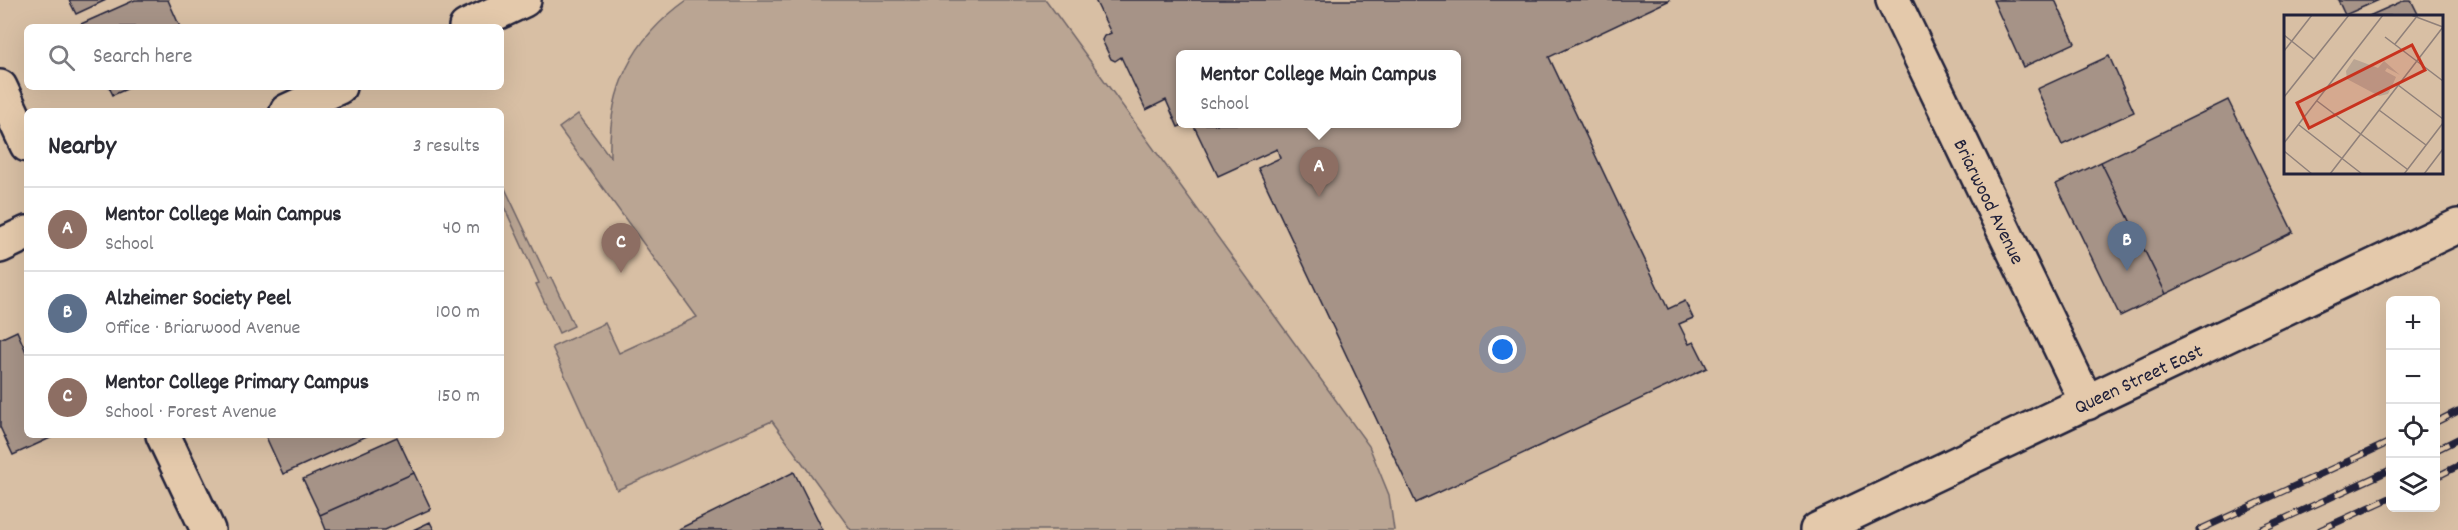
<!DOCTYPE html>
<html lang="en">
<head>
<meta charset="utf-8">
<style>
	body { margin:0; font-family:Dekko,sans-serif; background:#f7f7f7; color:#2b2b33 }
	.controls { position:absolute; right:18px; bottom:18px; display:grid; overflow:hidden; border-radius:9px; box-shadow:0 6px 24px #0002 }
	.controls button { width:54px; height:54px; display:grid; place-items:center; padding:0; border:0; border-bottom:2px solid #e1e1e2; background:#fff; color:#2b2b33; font:30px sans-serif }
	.you { position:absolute; left:1503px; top:350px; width:21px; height:21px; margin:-15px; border:4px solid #fff; border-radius:50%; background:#1a73e8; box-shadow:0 0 0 9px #1a73e833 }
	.badge { display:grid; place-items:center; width:39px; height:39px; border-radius:50%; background:#c8321e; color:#fff; font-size:20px; font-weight:700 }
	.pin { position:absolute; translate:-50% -50px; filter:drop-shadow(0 2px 3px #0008) }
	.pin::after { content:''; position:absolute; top:32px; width:21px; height:18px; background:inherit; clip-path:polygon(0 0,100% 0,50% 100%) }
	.popup { position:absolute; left:1176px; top:50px; width:285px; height:78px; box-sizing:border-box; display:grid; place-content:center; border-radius:9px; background:#fff; filter:drop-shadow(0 2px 4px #0005); font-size:20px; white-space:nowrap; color:#7c7c81 }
	.popup b { font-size:22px; color:#2b2b33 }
	.popup::after { content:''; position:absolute; left:50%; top:100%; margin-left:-12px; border:12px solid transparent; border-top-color:#fff }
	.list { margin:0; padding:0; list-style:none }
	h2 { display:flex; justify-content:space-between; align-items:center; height:78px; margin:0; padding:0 24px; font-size:26px }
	h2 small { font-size:20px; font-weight:400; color:#7c7c81 }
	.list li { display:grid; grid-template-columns:39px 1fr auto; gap:18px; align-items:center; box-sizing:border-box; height:84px; padding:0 24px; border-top:2px solid #e1e1e2 }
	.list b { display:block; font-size:22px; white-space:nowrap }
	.list p { margin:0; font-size:20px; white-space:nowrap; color:#7c7c81 }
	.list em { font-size:20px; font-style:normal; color:#7c7c81 }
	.icon { flex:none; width:33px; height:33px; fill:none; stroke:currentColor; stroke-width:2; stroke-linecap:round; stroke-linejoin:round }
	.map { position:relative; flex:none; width:2458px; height:530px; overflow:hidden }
	.search { position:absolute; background:#fff; box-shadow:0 6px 24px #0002; left:24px; top:24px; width:480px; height:66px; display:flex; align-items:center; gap:15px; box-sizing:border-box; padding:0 21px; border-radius:9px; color:#7c7c81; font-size:22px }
	.panel { position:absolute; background:#fff; box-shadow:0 6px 24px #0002; left:24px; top:108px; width:480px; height:330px; border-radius:9px }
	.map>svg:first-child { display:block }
	.green { fill:#baa593; stroke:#6e6467; stroke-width:1.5 }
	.building { fill:#a69387; stroke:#22223b; stroke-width:1.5 }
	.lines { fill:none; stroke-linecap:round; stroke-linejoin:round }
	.minor-casing { stroke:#22223b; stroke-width:38 }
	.minor { stroke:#e4c9ab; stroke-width:33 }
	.rail-casing { stroke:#22223b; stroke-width:7 }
	.rail { stroke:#e4c9ab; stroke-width:4.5; stroke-dasharray:14; stroke-linecap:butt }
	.labels { text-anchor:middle; stroke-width:5; stroke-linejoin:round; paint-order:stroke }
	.street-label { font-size:20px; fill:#22223b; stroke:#e4c9ab }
	.inset-road { fill:none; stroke:#8f807a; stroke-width:1.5 }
	.view { fill:#c8321e; fill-opacity:0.15; stroke:#c8321e; stroke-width:3 }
	.inset-edge { fill:none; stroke:#22223b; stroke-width:3 }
</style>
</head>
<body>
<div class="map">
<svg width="2458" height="530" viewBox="0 0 2458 530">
	<rect width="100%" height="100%" fill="#d8bfa4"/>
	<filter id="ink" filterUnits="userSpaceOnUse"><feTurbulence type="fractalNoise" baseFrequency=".0167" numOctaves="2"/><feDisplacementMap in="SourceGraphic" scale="12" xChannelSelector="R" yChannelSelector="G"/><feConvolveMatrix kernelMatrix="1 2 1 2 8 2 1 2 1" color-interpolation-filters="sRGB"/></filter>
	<g filter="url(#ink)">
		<path class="green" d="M687 0H1046L1369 446 1389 495 1394 530H851L772 421 617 490 552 347 605 323 619 353 697 317 559 128 578 114 610 157C608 89 631 40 687 0Z
			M501 180 548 279 551 277 574 326 559 333 536 284 539 283 501 200Z"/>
		<path class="building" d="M69 0H106L76 14Z
			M135 0H168L180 27H82L81 24Z
			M1095 0H1670L1549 57 1668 309 1685 301 1693 318 1679 324 1689 344 1694 342 1707 368 1416 503 1258 168 1280 158 1277 149 1218 176 1193 124H1457V55H1181V124H1186L1178 127 1166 100 1146 110 1121 57 1115 61 1111 59 1102 40 1104 36 1111 33Z
			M1993 0H2055L2075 43 2023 67Z
			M2338 0H2379L2345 15Z
			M2405 0H2411L2419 16H2369Z
			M2109 56 2134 112 2062 145 2037 89Z
			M109 87H131L113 95Z
			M2228 100 2293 232 2166 294 2101 162Z
			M2101 162 2166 294 2120 316 2056 184Z
			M17 331 27 354V435H57L13 455 0 427V339Z
			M271 435H369L283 474 266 437Z
			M397 437 414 473 320 515 303 479Z
			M794 472 823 530H677Z
			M414 473 431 509 385 530H326L320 515Z
			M430 522 434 530H413Z"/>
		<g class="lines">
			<defs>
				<path id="minor" d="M1893 0 2087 403
					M466 27 524 0
					M0 87 27 145
					M287 111 339 87
					M0 246 27 233
					M163 435 208 530
					M1817 530 2458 226"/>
			</defs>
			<use href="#minor" class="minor-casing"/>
			<use href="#minor" class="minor"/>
			<defs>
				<path id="rail" d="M2436 422 2458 411
					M2436 450 2458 439
					M2436 477 2458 466
					M2199 530 2390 442
					M2260 530 2390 470
					M2320 530 2390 498"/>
			</defs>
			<use href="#rail" class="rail-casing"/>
			<use href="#rail" class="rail"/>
		</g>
	</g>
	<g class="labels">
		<g class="street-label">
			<text transform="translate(1990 201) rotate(64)" y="7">Briarwood Avenue</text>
			<text transform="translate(2138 378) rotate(-25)" y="7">Queen Street East</text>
		</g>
	</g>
	<g transform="translate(2284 15)">
		<rect width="159" height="159" fill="#d8bfa4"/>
		<path d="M70 44 94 53 100 46 116 60 103 53 101 56 112 62 109 69 104 79 95 81 63 64 62 56Z" fill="#baa593"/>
		<path class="inset-road" d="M127 0 159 12M0 20 30 44M101 22 159 66M111 29 134 0M0 36 28 0M114 70 159 104M0 82 65 0M33 86 123 154M95 95 142 130M15 110 78 159M0 128 99 0M0 136 28 159M46 159 159 12M120 159 159 108M140 159 159 134"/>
		<path class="view" d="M128 30 141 55 25 113 13 88Z"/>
		<rect width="159" height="159" class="inset-edge"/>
	</g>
</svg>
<div class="controls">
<button>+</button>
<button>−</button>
<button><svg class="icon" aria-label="locate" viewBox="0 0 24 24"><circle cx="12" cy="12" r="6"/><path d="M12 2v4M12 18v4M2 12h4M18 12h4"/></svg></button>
<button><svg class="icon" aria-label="layers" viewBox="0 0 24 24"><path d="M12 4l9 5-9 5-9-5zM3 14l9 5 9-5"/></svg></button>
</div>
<div class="you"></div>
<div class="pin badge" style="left:1319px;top:197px;background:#8d6e63">A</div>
<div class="popup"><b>Mentor College Main Campus</b>School</div>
<div class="pin badge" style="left:2127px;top:271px;background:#5c6f8a">B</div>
<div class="pin badge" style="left:621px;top:273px;background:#8d6e63">C</div>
<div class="search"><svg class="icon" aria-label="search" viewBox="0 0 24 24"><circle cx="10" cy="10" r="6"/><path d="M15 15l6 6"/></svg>Search here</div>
<section class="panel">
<h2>Nearby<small>3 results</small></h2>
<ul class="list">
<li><span class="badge" style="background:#8d6e63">A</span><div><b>Mentor College Main Campus</b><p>School</p></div><em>40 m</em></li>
<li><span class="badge" style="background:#5c6f8a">B</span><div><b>Alzheimer Society Peel</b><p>Office · Briarwood Avenue</p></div><em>100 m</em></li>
<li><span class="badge" style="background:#8d6e63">C</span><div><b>Mentor College Primary Campus</b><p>School · Forest Avenue</p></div><em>150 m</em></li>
</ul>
</section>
</div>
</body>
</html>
